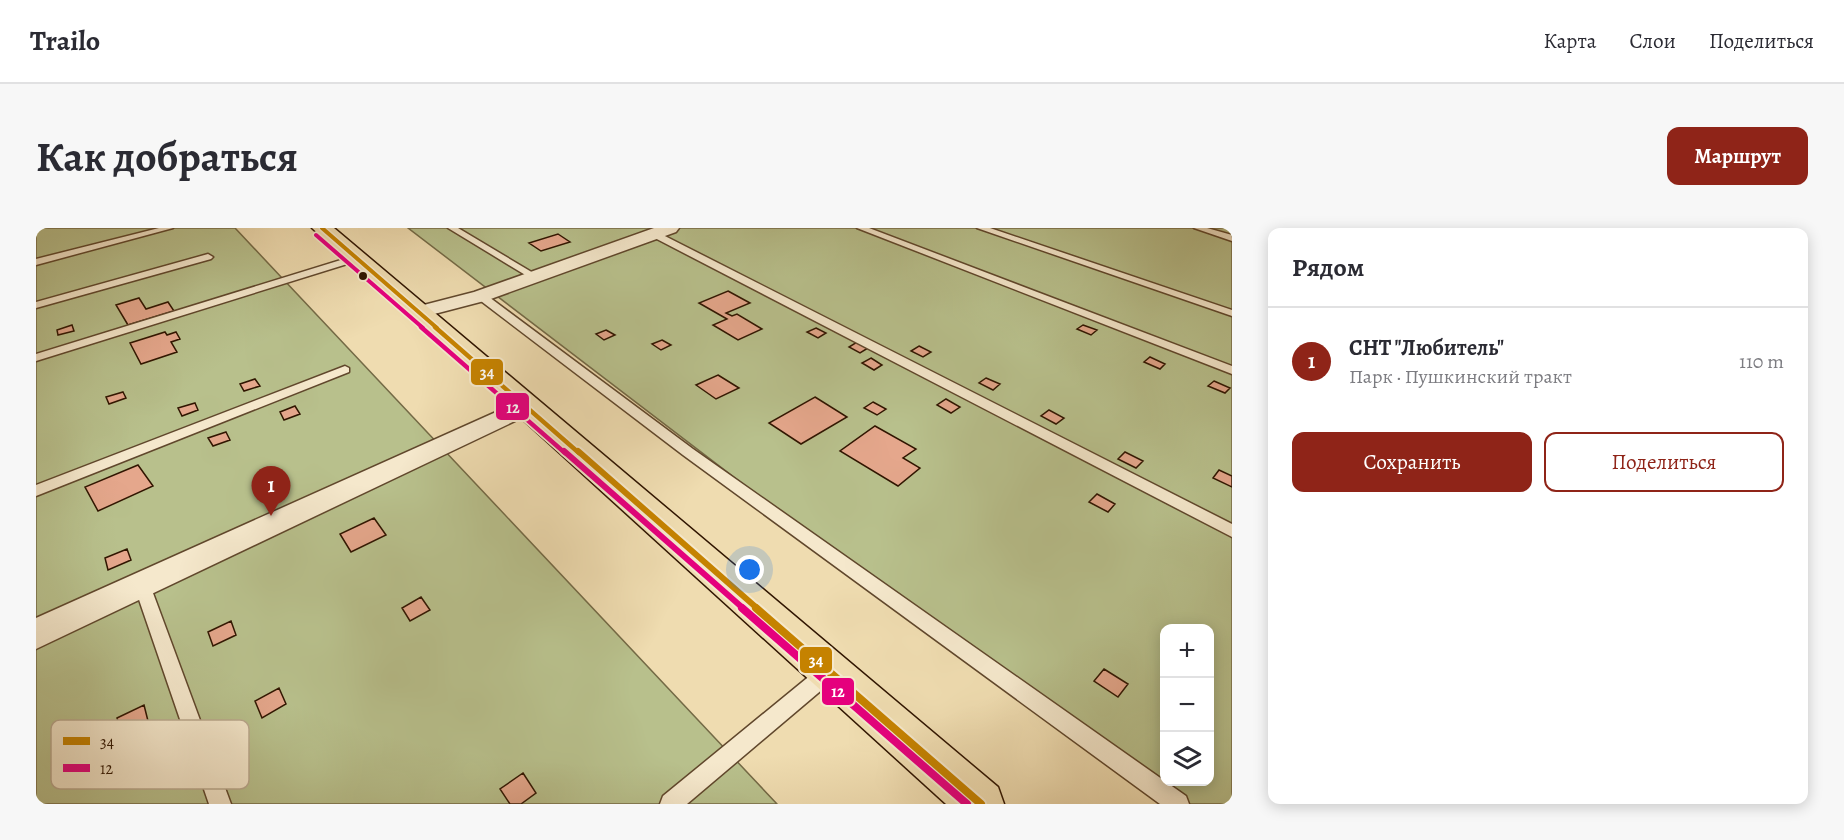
<!DOCTYPE html>
<html lang="ru">
<head>
<meta charset="utf-8">
<style>
	body { margin:0; font-family:Alegreya,serif; background:#f7f7f7; color:#2b2b33 }
	.controls { position:absolute; right:18px; bottom:18px; display:grid; overflow:hidden; border-radius:12px; box-shadow:0 3px 15px #0003 }
	.controls button { width:54px; height:54px; display:grid; place-items:center; padding:0; border:0; border-bottom:2px solid #e1e1e2; background:#fff; color:#2b2b33; font:30px sans-serif }
	.you { position:absolute; left:714px; top:342px; width:21px; height:21px; margin:-15px; border:4px solid #fff; border-radius:50%; background:#1a73e8; box-shadow:0 0 0 9px #1a73e833 }
	.badge { display:grid; place-items:center; width:39px; height:39px; border-radius:50%; background:#8f2418; color:#fff; font-size:20px; font-weight:700 }
	.pin { position:absolute; translate:-50% -50px; filter:drop-shadow(0 2px 3px #0008) }
	.pin::after { content:''; position:absolute; top:32px; width:21px; height:18px; background:inherit; clip-path:polygon(0 0,100% 0,50% 100%) }
	.list { margin:0; padding:0; list-style:none }
	h2 { display:flex; justify-content:space-between; align-items:center; height:78px; margin:0; padding:0 24px; font-size:26px }
	h2 small { font-size:20px; font-weight:400; color:#7c7c81 }
	.list li { display:grid; grid-template-columns:39px 1fr auto; gap:18px; align-items:center; box-sizing:border-box; height:108px; padding:0 24px; border-top:2px solid #e1e1e2 }
	.list b { display:block; font-size:22px; white-space:nowrap }
	.list p { margin:0; font-size:20px; white-space:nowrap; color:#7c7c81 }
	.list em { font-size:20px; font-style:normal; color:#7c7c81 }
	.actions { display:flex; gap:12px; padding:18px 24px }
	.actions a { flex:1; padding:14px 0; border:2px solid #8f2418; border-radius:12px; text-align:center; font-size:21px; color:#8f2418 }
	.actions .main { background:#8f2418; color:#fff }
	.icon { flex:none; width:33px; height:33px; fill:none; stroke:currentColor; stroke-width:2; stroke-linecap:round; stroke-linejoin:round }
	.map { position:relative; flex:none; width:1196px; height:576px; overflow:hidden; border-radius:12px }
	header { display:flex; align-items:center; gap:36px; box-sizing:border-box; height:84px; padding:0 30px; background:#fff; border-bottom:2px solid #e1e1e2 }
	header strong { font-size:28px }
	nav { display:flex; gap:33px; margin-inline-start:auto; font-size:21px }
	.intro { display:flex; align-items:center; justify-content:space-between; box-sizing:border-box; height:144px; padding:0 36px }
	h1 { margin:0; font-size:42px }
	.button { padding:15px 27px; border-radius:12px; background:#8f2418; color:#fff; font-size:21px; font-weight:700 }
	main { display:flex; gap:36px; padding:0 36px }
	aside { flex:1; background:#fff; border-radius:12px; box-shadow:0 3px 15px #0003 }
	.map>svg:first-child { display:block }
	.green { fill:#b8c08c; stroke:#746a46; stroke-width:1.5; fill-rule:evenodd }
	.building { fill:#e5a78c; stroke:#301500; stroke-width:1.5 }
	.lines { fill:none; stroke-linecap:round; stroke-linejoin:round }
	.service-casing { stroke:#60472c; stroke-width:3 }
	.minor-casing { stroke:#60472c; stroke-width:3 }
	.primary-casing { stroke:#301500; stroke-width:3 }
	.service { fill:#f5e8cc; fill-rule:evenodd }
	.minor { fill:#f5e8cc; fill-rule:evenodd }
	.primary { fill:#efdcb0; fill-rule:evenodd }
	.bus-1-far3-casing { stroke:#f5e8cc; stroke-width:7 }
	.bus-1-far2-casing { stroke:#f5e8cc; stroke-width:8 }
	.bus-1-far1-casing { stroke:#f5e8cc; stroke-width:10 }
	.bus-1-casing { stroke:#f5e8cc; stroke-width:12 }
	.bus-2-far3-casing { stroke:#f5e8cc; stroke-width:7 }
	.bus-2-far2-casing { stroke:#f5e8cc; stroke-width:8 }
	.bus-2-far1-casing { stroke:#f5e8cc; stroke-width:10 }
	.bus-2-casing { stroke:#f5e8cc; stroke-width:12 }
	.bus-1-far3 { stroke:#c58200; stroke-width:4 }
	.bus-1-far2 { stroke:#c58200; stroke-width:4.5 }
	.bus-1-far1 { stroke:#c58200; stroke-width:6 }
	.bus-1 { stroke:#c58200; stroke-width:8 }
	.bus-2-far3 { stroke:#e5007d; stroke-width:4 }
	.bus-2-far2 { stroke:#e5007d; stroke-width:4.5 }
	.bus-2-far1 { stroke:#e5007d; stroke-width:6 }
	.bus-2 { stroke:#e5007d; stroke-width:8 }
	.bus-dot { fill:#301500; stroke:#f5e8cc; stroke-width:2 }
	.key { fill:#f5e8cc; stroke:#baa98f; stroke-width:1.5 }
	.key-label { font-size:16px; fill:#301500 }
	.line-badge { stroke:#f5e8cc; stroke-width:2 }
	.badge-label { font-size:16px; text-anchor:middle; font-weight:bold; fill:#fff }
</style>
</head>
<body>
<header>
<strong>Trailo</strong>
<nav><a>Карта</a><a>Слои</a><a>Поделиться</a></nav>
</header>
<div class="intro"><h1>Как добраться</h1><a class="button">Маршрут</a></div>
<main>
<div class="map">
<svg width="1196" height="576" viewBox="0 0 1196 576">
	<rect width="100%" height="100%" fill="#efdcb0"/>
	<filter id="stains"><feTurbulence type="fractalNoise" baseFrequency=".00333" numOctaves="4"/><feColorMatrix values="0 0 0 0 .2 0 0 0 0 .09 0 0 0 0 .02 0 0 0 .5 -.17"/></filter>
	<radialGradient id="worn" r=".72"><stop offset=".6" stop-color="#630" stop-opacity="0"/><stop offset="1" stop-color="#630" stop-opacity=".3"/></radialGradient>
	<path class="green" d="M0 0H199L741 576H0Z
		M372 0H1196V576H1125ZM1128 400H1174V554H1128Z"/>
	<path class="building" d="M522 6 534 14 505 23 493 15Z
		M692 63 714 75 690 85 696 88 701 86 726 101 702 112 677 97 691 91 663 75Z
		M103 70 110 81 132 74 138 83 92 97 80 77Z
		M36 97 38 103 22 107 21 102Z
		M1047 97 1061 102 1055 107 1041 101Z
		M780 100 790 105 782 110 771 104Z
		M570 102 579 107 568 112 560 106Z
		M129 104 131 107 140 104 144 111 135 114 141 124 105 136 94 115Z
		M626 112 635 117 625 122 616 116Z
		M821 114 832 120 824 125 813 119Z
		M883 118 895 124 887 129 875 123Z
		M1114 129 1129 136 1124 141 1108 134Z
		M835 130 846 137 838 142 826 135Z
		M682 147 703 160 680 171 660 157Z
		M950 150 964 156 957 162 943 155Z
		M219 151 224 158 208 163 204 156Z
		M1178 153 1194 160 1189 165 1172 158Z
		M87 164 90 170 73 176 70 169Z
		M779 169 811 189 765 216 733 195Z
		M910 171 924 179 915 185 901 177Z
		M837 174 850 181 841 187 828 180Z
		M159 175 162 182 146 188 142 180Z
		M259 178 264 186 248 192 244 184Z
		M1013 182 1028 190 1020 196 1005 188Z
		M839 198 880 221 867 230 884 240 862 258 804 223Z
		M190 204 194 212 177 218 172 210Z
		M1089 224 1107 233 1100 240 1082 231Z
		M102 237 117 258 62 283 49 259Z
		M1183 242 1196 248V259L1177 250Z
		M1061 266 1079 276 1072 284 1053 274Z
		M338 290 350 307 315 324 304 306Z
		M91 321 95 332 72 342 69 330Z
		M385 369 394 382 374 393 366 380Z
		M195 393 200 407 177 418 172 404Z
		M1068 441 1092 456 1082 469 1058 453Z
		M243 460 250 476 226 490 219 473Z
		M108 477 112 493 86 508 81 490Z
		M487 545 500 565 485 576H474L464 561Z"/>
	<g class="lines">
		<defs>
			<path id="service" d="M123 0H137L0 37V31Z
				M412 0H422L504 49 496 51Z
				M821 0H833L1196 138V146Z
				M941 0H954L1196 82V88Z
				M1158 0H1171L1196 7V13Z
				M615 4H621L1196 296V309L615 8Z
				M172 26 177 29 175 31 0 80V74Z
				M321 27 326 30 324 32 0 133V126Z
				M441 66H449L657 221 1150 568 1153 576H1124L647 227 441 70Z
				M309 138 313 140V144L0 268V257Z
				M106 350 112 352 114 357 195 576H173L98 357 100 352Z
				M794 435 801 437 803 443 801 449 651 576H624L627 568 787 437Z"/>
			<path id="minor" d="M618 0H643L640 4 452 72 383 90 376 88 372 84 376 80 438 64Z
				M489 171 498 174 502 179 498 184 0 421V390Z"/>
			<path id="primary" d="M276 0H298L962 559 968 576H910Z"/>
		</defs>
		<use href="#service" class="service-casing"/>
		<use href="#minor" class="minor-casing"/>
		<use href="#primary" class="primary-casing"/>
		<use href="#service" class="service"/>
		<use href="#minor" class="minor"/>
		<use href="#primary" class="primary"/>
		<defs>
			<path id="bus-1-far3" d="M286 0 401 100"/>
			<path id="bus-1-far2" d="M399 99 543 225"/>
			<path id="bus-1-far1" d="M542 223 722 381"/>
			<path id="bus-1" d="M720 380 945 576"/>
			<path id="bus-2-far3" d="M280 7 387 100"/>
			<path id="bus-2-far2" d="M385 99 529 225"/>
			<path id="bus-2-far1" d="M528 223 708 381"/>
			<path id="bus-2" d="M706 380 931 576"/>
		</defs>
		<use href="#bus-1-far3" class="bus-1-far3-casing"/>
		<use href="#bus-1-far2" class="bus-1-far2-casing"/>
		<use href="#bus-1-far1" class="bus-1-far1-casing"/>
		<use href="#bus-1" class="bus-1-casing"/>
		<use href="#bus-2-far3" class="bus-2-far3-casing"/>
		<use href="#bus-2-far2" class="bus-2-far2-casing"/>
		<use href="#bus-2-far1" class="bus-2-far1-casing"/>
		<use href="#bus-2" class="bus-2-casing"/>
		<use href="#bus-1-far3" class="bus-1-far3"/>
		<use href="#bus-1-far2" class="bus-1-far2"/>
		<use href="#bus-1-far1" class="bus-1-far1"/>
		<use href="#bus-1" class="bus-1"/>
		<use href="#bus-2-far3" class="bus-2-far3"/>
		<use href="#bus-2-far2" class="bus-2-far2"/>
		<use href="#bus-2-far1" class="bus-2-far1"/>
		<use href="#bus-2" class="bus-2"/>
	</g>
	<circle class="bus-dot" cx="327" cy="48" r="5"/>
	<rect x="15" y="492" width="198" height="69" rx="9" class="key"/>
	<rect x="27" y="509" width="27" height="8" fill="#c58200"/>
	<rect x="27" y="536" width="27" height="8" fill="#e5007d"/>
	<g class="key-label">
		<text x="64" y="519">34</text>
		<text x="64" y="546">12</text>
	</g>
	<g class="line-badge">
		<rect x="434" y="130" width="34" height="28" rx="6" fill="#c58200"/>
		<rect x="459" y="164" width="35" height="29" rx="6" fill="#e5007d"/>
		<rect x="763" y="418" width="34" height="28" rx="6" fill="#c58200"/>
		<rect x="785" y="449" width="34" height="29" rx="6" fill="#e5007d"/>
	</g>
	<g class="badge-label">
		<text x="451" y="150">34</text>
		<text x="477" y="185">12</text>
		<text x="780" y="438">34</text>
		<text x="802" y="469">12</text>
	</g>
	<rect width="100%" height="100%" filter="url(#stains)"/>
	<rect width="100%" height="100%" fill="url(#worn)"/>
</svg>
<div class="controls">
<button>+</button>
<button>−</button>
<button><svg class="icon" aria-label="layers" viewBox="0 0 24 24"><path d="M12 4l9 5-9 5-9-5zM3 14l9 5 9-5"/></svg></button>
</div>
<div class="you"></div>
<div class="pin badge" style="left:235px;top:288px">1</div>
</div>
<aside>
<h2>Рядом<small></small></h2>
<ul class="list">
<li><span class="badge">1</span><div><b>СНТ &quot;Любитель&quot;</b><p>Парк · Пушкинский тракт</p></div><em>110 m</em></li>
</ul>
<div class="actions"><a class="main">Сохранить</a><a>Поделиться</a></div>
</aside>
</main>
</body>
</html>
